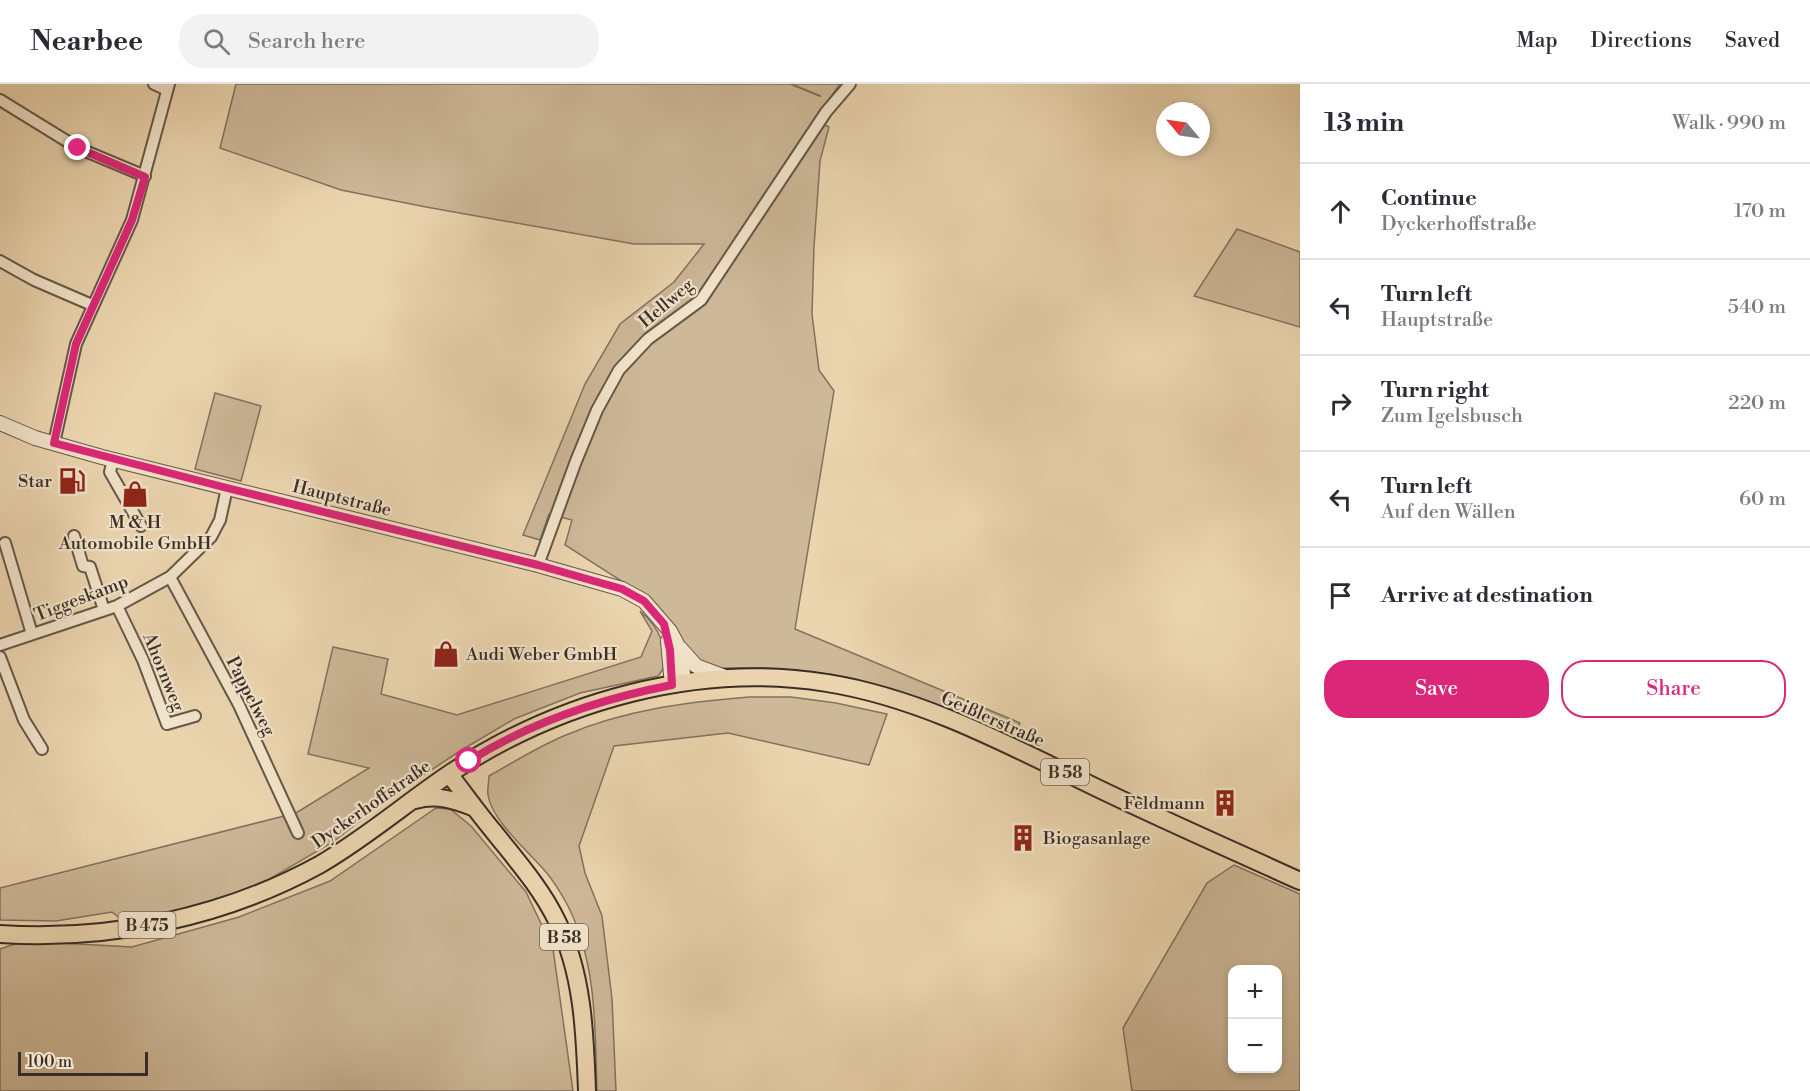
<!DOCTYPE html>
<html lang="en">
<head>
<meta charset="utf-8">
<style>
	body { margin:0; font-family:"Libre Bodoni",serif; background:#f2f2f3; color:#2b2b33 }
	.controls { position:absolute; right:18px; bottom:18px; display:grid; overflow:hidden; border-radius:12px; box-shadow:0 3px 9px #0003 }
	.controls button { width:54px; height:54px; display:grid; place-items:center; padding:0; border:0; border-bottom:2px solid #e1e1e2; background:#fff; color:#2b2b33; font:30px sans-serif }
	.compass { position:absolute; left:1156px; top:18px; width:54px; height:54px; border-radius:50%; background:#fff; box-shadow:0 3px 9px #0003; rotate:299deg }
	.scale { position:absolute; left:18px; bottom:15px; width:130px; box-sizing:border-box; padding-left:6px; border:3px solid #392d26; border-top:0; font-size:16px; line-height:21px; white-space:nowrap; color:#392d26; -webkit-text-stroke:4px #f2e4cb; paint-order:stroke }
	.stop { position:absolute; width:18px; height:18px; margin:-14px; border:4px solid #db2777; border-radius:50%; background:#fff }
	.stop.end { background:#db2777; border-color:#fff; box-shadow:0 2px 6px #0008 }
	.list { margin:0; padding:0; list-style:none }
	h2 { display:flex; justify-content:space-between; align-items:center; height:78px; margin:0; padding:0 24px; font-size:26px }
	h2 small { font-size:20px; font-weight:400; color:#7c7c81 }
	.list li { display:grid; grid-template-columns:39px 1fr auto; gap:18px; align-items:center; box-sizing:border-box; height:96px; padding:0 24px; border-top:2px solid #e1e1e2 }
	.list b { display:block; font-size:22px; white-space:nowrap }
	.list p { margin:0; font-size:20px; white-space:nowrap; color:#7c7c81 }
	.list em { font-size:20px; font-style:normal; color:#7c7c81 }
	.actions { display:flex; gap:12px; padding:18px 24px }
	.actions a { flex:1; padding:14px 0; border:2px solid #db2777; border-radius:24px; text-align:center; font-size:21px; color:#db2777 }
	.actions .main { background:#db2777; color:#fff }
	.icon { flex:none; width:33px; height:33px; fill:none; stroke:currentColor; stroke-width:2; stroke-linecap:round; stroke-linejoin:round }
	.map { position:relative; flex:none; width:1300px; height:1007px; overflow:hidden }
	header { display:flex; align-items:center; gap:36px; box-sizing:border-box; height:84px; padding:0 30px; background:#fff; border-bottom:2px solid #e1e1e2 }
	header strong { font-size:28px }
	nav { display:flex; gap:33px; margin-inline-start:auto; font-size:21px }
	.search { width:420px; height:54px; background:#f2f2f3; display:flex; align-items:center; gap:15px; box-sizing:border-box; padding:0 21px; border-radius:24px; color:#7c7c81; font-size:22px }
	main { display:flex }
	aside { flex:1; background:#fff }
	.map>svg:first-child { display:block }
	.green { fill:#cdb898; stroke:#83725f; stroke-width:1.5; fill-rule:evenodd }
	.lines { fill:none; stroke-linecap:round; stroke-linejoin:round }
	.stream { stroke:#7f705c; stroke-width:2 }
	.minor-casing { stroke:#665748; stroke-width:14 }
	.tertiary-casing { stroke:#665748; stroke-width:16 }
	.primary-casing { stroke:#392d26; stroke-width:20 }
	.minor { stroke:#f2e4cb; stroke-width:10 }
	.tertiary { stroke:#f2e4cb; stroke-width:14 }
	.primary { stroke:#ebd5af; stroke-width:16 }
	.route { stroke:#db2777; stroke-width:8 }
	.labels { text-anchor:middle; stroke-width:4.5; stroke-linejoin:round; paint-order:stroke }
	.shield { fill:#f2e4cb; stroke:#706458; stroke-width:1.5 }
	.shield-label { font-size:16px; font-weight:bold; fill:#392d26 }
	.street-label { font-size:18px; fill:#392d26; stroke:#f2e4cb }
	.poi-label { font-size:18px; fill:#392d26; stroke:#f2e4cb; text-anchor:end }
</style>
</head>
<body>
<header>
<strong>Nearbee</strong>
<div class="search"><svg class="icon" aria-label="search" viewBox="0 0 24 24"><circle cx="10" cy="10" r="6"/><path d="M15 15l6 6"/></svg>Search here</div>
<nav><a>Map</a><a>Directions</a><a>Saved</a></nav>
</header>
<main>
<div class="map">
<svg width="1300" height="1007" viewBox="0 0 1300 1007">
	<rect width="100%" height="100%" fill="#ebd5af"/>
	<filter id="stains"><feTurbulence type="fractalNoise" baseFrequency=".00333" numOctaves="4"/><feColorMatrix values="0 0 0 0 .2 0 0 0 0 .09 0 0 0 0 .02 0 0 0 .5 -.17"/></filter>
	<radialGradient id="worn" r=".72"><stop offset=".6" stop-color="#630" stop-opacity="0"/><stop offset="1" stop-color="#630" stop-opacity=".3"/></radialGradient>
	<path class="green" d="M236 0H840L814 36 829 43 820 77 814 163 812 230 819 286 834 307 795 545 1020 639 1014 654 916 614 856 595 830 590 766 584H714L698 577 631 503 565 461 572 436 549 430 540 456 523 451 585 300 620 240 674 198 704 160H634L426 123 341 106 220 64Z
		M1237 145 1300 168V243L1194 212Z
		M215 309 261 322 241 397 195 385Z
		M640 527C657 541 676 572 658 592L580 609 514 635 460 667 392 712 333 758 254 804 159 831 123 837 112 828 56 837 0 836V804L296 729 369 684 308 670 333 563 388 575 381 610 457 631 641 573 652 547Z
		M749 613H791L836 619 887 630 869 681 728 649 614 662 579 762 585 789 602 832 612 915 616 1007H597C595 944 597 880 568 822 562 811 554 797 545 787 529 768 492 737 488 711 487 705 489 698 489 692 514 678 539 662 566 651 624 626 687 618 749 613Z
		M436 724 450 725 471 742 526 808 553 865 573 1007H0V865L23 857 132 863 239 833 330 797Z
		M1234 781 1300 810V1007H1132L1123 944 1207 799ZM1232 886H1278V984H1232Z"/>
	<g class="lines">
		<path class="stream" d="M791 0 820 12"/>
		<defs>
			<path id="minor" d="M154 0 167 6
				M0 16 78 64 145 92
				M0 177 34 196 92 221
				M54 359 76 260 132 136 169 0
				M113 375 110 388 141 442
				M74 452 83 482 90 483 104 526
				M5 459 32 550
				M538 481 576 377 597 326 619 286 648 255 701 216 826 28 850 0
				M170 493 239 621 298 749
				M117 522 143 576 167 640 195 632
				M0 561 117 522 170 493 211 453 220 436 227 404
				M0 573 24 636 42 665"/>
			<path id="tertiary" d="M0 339 35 354 102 373 538 481 622 505 644 517 670 547 677 560 685 599
				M668 557 672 601
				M680 564 696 582 728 594"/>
			<path id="primary" d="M449 690C464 709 478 729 494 748 517 777 541 804 557 837 583 889 585 950 587 1007
				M415 716C437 710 454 716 475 724
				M0 850C110 857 222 834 319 781 366 754 407 718 452 688 560 617 697 578 827 599 922 614 1010 662 1095 703 1163 736 1232 766 1300 797"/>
		</defs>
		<use href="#minor" class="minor-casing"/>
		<use href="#tertiary" class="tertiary-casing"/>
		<use href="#primary" class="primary-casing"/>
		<use href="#minor" class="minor"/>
		<use href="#tertiary" class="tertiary"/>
		<use href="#primary" class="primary"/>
	</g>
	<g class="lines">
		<path class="route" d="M78 64 145 93 132 136 76 260 54 359 227 404 538 481 622 505 644 517 664 540 670 566 672 601C600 615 531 638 469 677"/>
	</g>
	<defs>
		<symbol id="fuel-bare" viewBox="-9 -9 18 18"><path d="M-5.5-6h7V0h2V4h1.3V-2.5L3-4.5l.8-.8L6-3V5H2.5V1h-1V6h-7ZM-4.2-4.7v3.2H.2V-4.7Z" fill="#8f2418" stroke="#f2e4cb" stroke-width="2.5" paint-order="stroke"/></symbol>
		<symbol id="shop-bare" viewBox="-9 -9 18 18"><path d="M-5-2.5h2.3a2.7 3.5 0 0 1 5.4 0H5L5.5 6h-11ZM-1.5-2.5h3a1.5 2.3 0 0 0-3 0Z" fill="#8f2418" stroke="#f2e4cb" stroke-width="2.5" paint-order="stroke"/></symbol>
		<symbol id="building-bare" viewBox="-9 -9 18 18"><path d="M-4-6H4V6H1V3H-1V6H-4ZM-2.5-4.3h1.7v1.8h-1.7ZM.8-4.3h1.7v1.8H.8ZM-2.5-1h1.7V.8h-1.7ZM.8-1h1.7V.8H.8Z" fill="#8f2418" stroke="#f2e4cb" stroke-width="2.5" paint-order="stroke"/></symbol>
	</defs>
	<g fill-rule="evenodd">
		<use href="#fuel-bare" x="53" y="378" width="38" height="38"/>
		<use href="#shop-bare" x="116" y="391" width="38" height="38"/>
		<use href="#shop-bare" x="427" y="551" width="38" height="38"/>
		<use href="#building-bare" x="1206" y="700" width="38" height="38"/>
		<use href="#building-bare" x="1004" y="735" width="38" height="38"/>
	</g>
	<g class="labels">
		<g class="shield">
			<rect x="1041" y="675" width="48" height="26" rx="4.5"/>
			<rect x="118.5" y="828" width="57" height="26" rx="4.5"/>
			<rect x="540" y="840" width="48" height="26" rx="4.5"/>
		</g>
		<g class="shield-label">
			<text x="1065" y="694">B 58</text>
			<text x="147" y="847">B 475</text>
			<text x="564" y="859">B 58</text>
		</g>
		<g class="street-label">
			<text transform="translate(666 219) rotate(-40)" y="6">Hellweg</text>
			<text transform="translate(342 414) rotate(14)" y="6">Hauptstraße</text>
			<text transform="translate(81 514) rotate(-21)" y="6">Tiggeskamp</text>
			<text transform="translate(164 588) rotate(68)" y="6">Ahornweg</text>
			<text transform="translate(251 612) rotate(63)" y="6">Pappelweg</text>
			<text transform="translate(993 635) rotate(24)" y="6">Geißlerstraße</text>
			<text transform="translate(371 720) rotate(-35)" y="6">Dyckerhoffstraße</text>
		</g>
		<g class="poi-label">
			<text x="52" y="403">Star</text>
			<text x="135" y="444" text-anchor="middle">M &amp; H<tspan x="135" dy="21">Automobile GmbH</tspan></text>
			<text x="466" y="576" text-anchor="start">Audi Weber GmbH</text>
			<text x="1205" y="725">Feldmann</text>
			<text x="1043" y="760" text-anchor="start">Biogasanlage</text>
		</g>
	</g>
	<rect width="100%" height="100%" filter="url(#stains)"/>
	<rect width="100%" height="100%" fill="url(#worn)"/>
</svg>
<div class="controls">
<button>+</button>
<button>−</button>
</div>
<svg class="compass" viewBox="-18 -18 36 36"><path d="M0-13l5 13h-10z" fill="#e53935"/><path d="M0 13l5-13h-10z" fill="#7c7c81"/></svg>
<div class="scale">100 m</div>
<div class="stop" style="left:469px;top:677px"></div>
<div class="stop end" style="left:78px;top:64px"></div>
</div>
<aside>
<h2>13 min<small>Walk · 990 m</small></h2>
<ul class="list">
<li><svg class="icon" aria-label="ahead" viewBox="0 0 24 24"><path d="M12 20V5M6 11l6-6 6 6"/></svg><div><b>Continue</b><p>Dyckerhoffstraße</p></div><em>170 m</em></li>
<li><svg class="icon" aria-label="left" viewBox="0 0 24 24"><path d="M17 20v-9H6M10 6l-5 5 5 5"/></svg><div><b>Turn left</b><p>Hauptstraße</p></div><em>540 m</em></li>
<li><svg class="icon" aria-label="right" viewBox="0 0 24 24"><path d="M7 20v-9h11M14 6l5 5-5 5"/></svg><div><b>Turn right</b><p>Zum Igelsbusch</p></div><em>220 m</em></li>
<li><svg class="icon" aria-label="left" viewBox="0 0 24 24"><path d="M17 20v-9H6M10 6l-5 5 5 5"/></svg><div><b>Turn left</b><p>Auf den Wällen</p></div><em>60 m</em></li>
<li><svg class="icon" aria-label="arrive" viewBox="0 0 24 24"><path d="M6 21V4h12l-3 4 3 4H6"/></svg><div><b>Arrive at destination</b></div></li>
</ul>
<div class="actions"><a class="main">Save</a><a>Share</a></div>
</aside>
</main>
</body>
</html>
